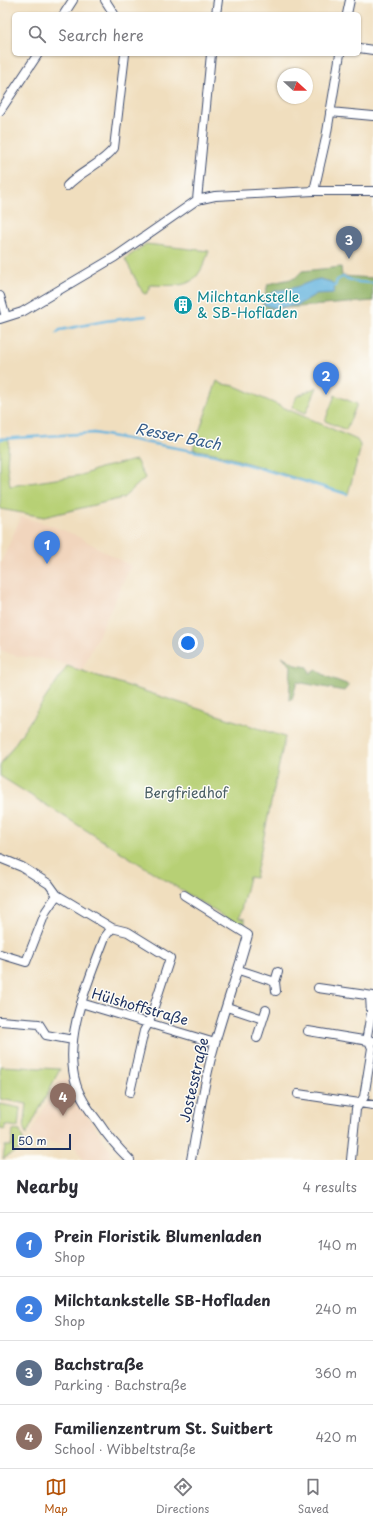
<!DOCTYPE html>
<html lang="en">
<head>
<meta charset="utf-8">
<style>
	body { margin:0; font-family:"Playpen Sans",sans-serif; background:#f2f2f3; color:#2b2b33 }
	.compass { position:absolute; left:277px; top:68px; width:36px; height:36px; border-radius:50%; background:#fff; box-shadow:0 1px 3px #0004; rotate:111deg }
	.scale { position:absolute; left:12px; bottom:10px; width:59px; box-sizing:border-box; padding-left:4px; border:2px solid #1b2f5e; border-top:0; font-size:11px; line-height:14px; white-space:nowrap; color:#1b2f5e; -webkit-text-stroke:3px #fdfcf7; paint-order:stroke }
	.you { position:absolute; left:188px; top:643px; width:14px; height:14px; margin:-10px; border:3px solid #fff; border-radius:50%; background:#1a73e8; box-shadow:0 0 0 6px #1a73e833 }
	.badge { display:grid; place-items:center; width:26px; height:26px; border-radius:50%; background:#b45309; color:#fff; font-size:13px; font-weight:700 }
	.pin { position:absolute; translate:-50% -33px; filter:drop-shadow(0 1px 2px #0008) }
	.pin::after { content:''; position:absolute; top:21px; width:14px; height:12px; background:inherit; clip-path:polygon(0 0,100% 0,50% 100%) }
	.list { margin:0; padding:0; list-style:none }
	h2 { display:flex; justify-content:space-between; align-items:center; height:52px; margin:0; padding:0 16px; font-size:17px }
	h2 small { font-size:13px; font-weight:400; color:#7c7c81 }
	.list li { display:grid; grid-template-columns:26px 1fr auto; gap:12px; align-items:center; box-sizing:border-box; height:64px; padding:0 16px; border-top:1px solid #e1e1e2 }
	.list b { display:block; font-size:15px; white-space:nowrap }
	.list p { margin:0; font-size:13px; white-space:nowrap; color:#7c7c81 }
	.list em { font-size:13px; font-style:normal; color:#7c7c81 }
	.icon { flex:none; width:22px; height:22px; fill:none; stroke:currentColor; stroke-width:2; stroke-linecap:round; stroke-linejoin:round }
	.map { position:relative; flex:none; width:373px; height:1160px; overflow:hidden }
	.search { position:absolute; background:#fff; box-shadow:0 1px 3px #0004; left:12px; right:12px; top:12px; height:44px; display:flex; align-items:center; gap:10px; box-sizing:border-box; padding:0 14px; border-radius:6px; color:#7c7c81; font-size:15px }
	.sheet { height:308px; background:#fff }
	nav { display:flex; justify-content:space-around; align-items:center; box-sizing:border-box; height:56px; border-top:1px solid #e1e1e2; background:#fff; font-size:11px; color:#7c7c81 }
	nav a { display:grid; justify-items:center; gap:2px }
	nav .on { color:#b45309 }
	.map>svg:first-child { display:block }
	.built { fill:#f1d5bd }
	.green { fill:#b7d075; stroke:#69806a }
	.forest { fill:#91b266; stroke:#567062 }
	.water { fill:#64b3de; stroke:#40719e }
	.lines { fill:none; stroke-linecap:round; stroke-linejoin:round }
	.stream { stroke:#64b3de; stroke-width:2.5 }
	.minor-casing { stroke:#3b496c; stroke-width:10 }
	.minor { stroke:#fff; stroke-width:8 }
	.labels { text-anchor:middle; stroke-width:3; stroke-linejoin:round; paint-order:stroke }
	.culture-label { font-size:14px; fill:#0d838f; stroke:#fdfcf7; text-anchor:start }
	.park-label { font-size:14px; fill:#4a5f65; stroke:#fdfcf7 }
	.street-label { font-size:14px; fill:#1b2f5e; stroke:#fdfcf7 }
	.water-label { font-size:15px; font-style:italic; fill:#355d8b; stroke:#fdfcf7 }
</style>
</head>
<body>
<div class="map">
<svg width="373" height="1160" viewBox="0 0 373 1160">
	<rect width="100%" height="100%" fill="#fdfcf7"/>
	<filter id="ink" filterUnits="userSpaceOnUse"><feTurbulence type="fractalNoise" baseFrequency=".025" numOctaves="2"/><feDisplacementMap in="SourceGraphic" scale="8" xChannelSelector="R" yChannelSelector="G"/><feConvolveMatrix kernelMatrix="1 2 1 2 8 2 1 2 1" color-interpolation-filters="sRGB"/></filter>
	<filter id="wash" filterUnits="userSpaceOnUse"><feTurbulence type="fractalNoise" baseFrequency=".012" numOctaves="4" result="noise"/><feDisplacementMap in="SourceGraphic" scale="16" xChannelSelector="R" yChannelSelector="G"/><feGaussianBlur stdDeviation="0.9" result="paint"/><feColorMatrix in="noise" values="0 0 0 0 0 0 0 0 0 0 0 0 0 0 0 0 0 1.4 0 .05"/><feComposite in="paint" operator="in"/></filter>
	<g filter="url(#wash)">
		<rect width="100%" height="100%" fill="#f0debe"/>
		<path class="built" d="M21 517 50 525 73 534 131 566 82 670 52 660 17 656 0 650V565Z
			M59 1080H70L81 1106 111 1151 110 1160H84L75 1147 34 1139 31 1133Z"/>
		<path class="green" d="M146 244 209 251C196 289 186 286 150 285V289L146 294 143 293 125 259Z
			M217 381 222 384 235 386 357 440 360 445V450L348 494 219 454 193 449Z
			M317 387 306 413 292 407 297 396Z
			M335 395 357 404 346 430 325 421Z
			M0 438H9L7 464 10 486 82 475 100 468 136 460 145 478 123 498 44 517 0 509Z
			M67 666 285 737 255 878 249 877 239 918 245 919V924L240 927 0 776V766Z
			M0 1066 60 1069 26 1135 24 1128 27 1104 0 1099Z
			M0 1104 20 1108 18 1127 5 1125V1130L0 1129Z
			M13 1130 20 1131 25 1146 3 1159 5 1146H11Z"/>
		<path class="forest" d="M341 267 342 276 373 278V301L261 310 268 284 295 278 302 271Z
			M282 656 296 665 308 667 310 673 316 670 328 677 349 685 344 691 297 682 292 699 289 700 291 666Z"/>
		<path class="water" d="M320 279 331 282 335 286 333 293 316 294 298 305 274 308 265 305 263 302C270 288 284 291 296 287 305 285 311 280 320 279Z"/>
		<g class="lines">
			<path class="stream" d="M335 286 337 280 343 277 356 282 373 283
				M57 333 60 330 105 321 146 316
				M0 439 94 433 215 455 347 494"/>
		</g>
	</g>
	<g filter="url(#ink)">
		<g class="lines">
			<defs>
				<path id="minor" d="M105 0 114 14
					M64 14 73 0
					M216 14 218 0
					M347 14 350 0
					M359 48 373 50
					M0 111 38 54
					M330 112 373 116
					M67 186C81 171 102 164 114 148L125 54
					M314 191 326 138 340 54
					M197 200 211 54
					M0 296 6 317
					M0 319 22 312 115 257 197 200 215 196 255 194 314 191H373
					M0 858 22 867 49 884 57 895 112 928 128 932 170 958 149 1022 144 1031 130 1092
					M184 895 248 935C238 972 225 1007 215 1043 204 1082 198 1121 191 1160
					M112 928 105 937C89 981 62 1037 76 1084 80 1098 90 1111 99 1123 108 1137 118 1148 130 1160
					M0 954 26 962 46 911 57 895
					M239 970 275 982 276 991
					M275 982 278 972
					M318 988 373 996
					M370 996 371 1013 367 1036 369 1041H373
					M81 1003 215 1043
					M227 1007 263 1019
					M0 1021 39 1024 46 1035 73 1040
					M308 1031 369 1041 372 1048 364 1097 356 1109 351 1160
					M257 1038 266 1010
					M298 1094 373 1105"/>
			</defs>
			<use href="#minor" class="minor-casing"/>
			<use href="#minor" class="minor"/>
		</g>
	</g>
	<defs>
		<symbol id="building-disc" viewBox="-11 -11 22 22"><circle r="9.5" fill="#0f9aa8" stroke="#fdfcf7"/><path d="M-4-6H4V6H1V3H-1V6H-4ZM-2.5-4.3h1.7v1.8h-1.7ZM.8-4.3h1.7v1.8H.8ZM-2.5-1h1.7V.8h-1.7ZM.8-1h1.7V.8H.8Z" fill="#fff"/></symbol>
	</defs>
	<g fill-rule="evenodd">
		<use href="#building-disc" x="172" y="294" width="22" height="22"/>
	</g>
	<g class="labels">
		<g class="culture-label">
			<text x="197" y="302">Milchtankstelle<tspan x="197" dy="16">&amp; SB-Hofladen</tspan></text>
		</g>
		<g class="park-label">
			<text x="186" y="798">Bergfriedhof</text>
		</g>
		<g class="street-label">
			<text transform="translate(140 1007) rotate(16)" y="5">Hülshoffstraße</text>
			<text transform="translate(194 1080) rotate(-77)" y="5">Jostesstraße</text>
		</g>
		<g class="water-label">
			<text transform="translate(178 437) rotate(11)" y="5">Resser Bach</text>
		</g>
	</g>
</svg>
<svg class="compass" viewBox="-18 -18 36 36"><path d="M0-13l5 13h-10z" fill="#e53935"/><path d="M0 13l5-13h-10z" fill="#7c7c81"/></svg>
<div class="scale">50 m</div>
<div class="you"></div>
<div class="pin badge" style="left:47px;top:564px;background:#3f7fe0">1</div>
<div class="pin badge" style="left:326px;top:395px;background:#3f7fe0">2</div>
<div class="pin badge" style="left:349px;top:259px;background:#5c6f8a">3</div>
<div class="pin badge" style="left:63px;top:1116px;background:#8d6e63">4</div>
<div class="search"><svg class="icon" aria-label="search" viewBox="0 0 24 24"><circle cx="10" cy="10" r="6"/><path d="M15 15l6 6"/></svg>Search here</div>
</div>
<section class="sheet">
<h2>Nearby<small>4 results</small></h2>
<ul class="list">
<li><span class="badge" style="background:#3f7fe0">1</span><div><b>Prein Floristik Blumenladen</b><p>Shop</p></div><em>140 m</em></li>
<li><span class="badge" style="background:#3f7fe0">2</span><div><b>Milchtankstelle SB-Hofladen</b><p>Shop</p></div><em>240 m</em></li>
<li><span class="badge" style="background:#5c6f8a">3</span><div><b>Bachstraße</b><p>Parking · Bachstraße</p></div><em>360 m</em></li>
<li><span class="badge" style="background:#8d6e63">4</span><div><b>Familienzentrum St. Suitbert</b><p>School · Wibbeltstraße</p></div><em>420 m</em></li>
</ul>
</section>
<nav>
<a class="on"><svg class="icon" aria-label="map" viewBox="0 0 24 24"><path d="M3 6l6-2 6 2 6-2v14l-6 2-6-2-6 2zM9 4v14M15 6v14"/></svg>Map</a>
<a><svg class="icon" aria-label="directions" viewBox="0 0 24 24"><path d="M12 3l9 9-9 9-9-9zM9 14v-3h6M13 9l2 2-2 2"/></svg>Directions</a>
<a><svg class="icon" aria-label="saved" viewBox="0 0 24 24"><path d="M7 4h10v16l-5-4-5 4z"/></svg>Saved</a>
</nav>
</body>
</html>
